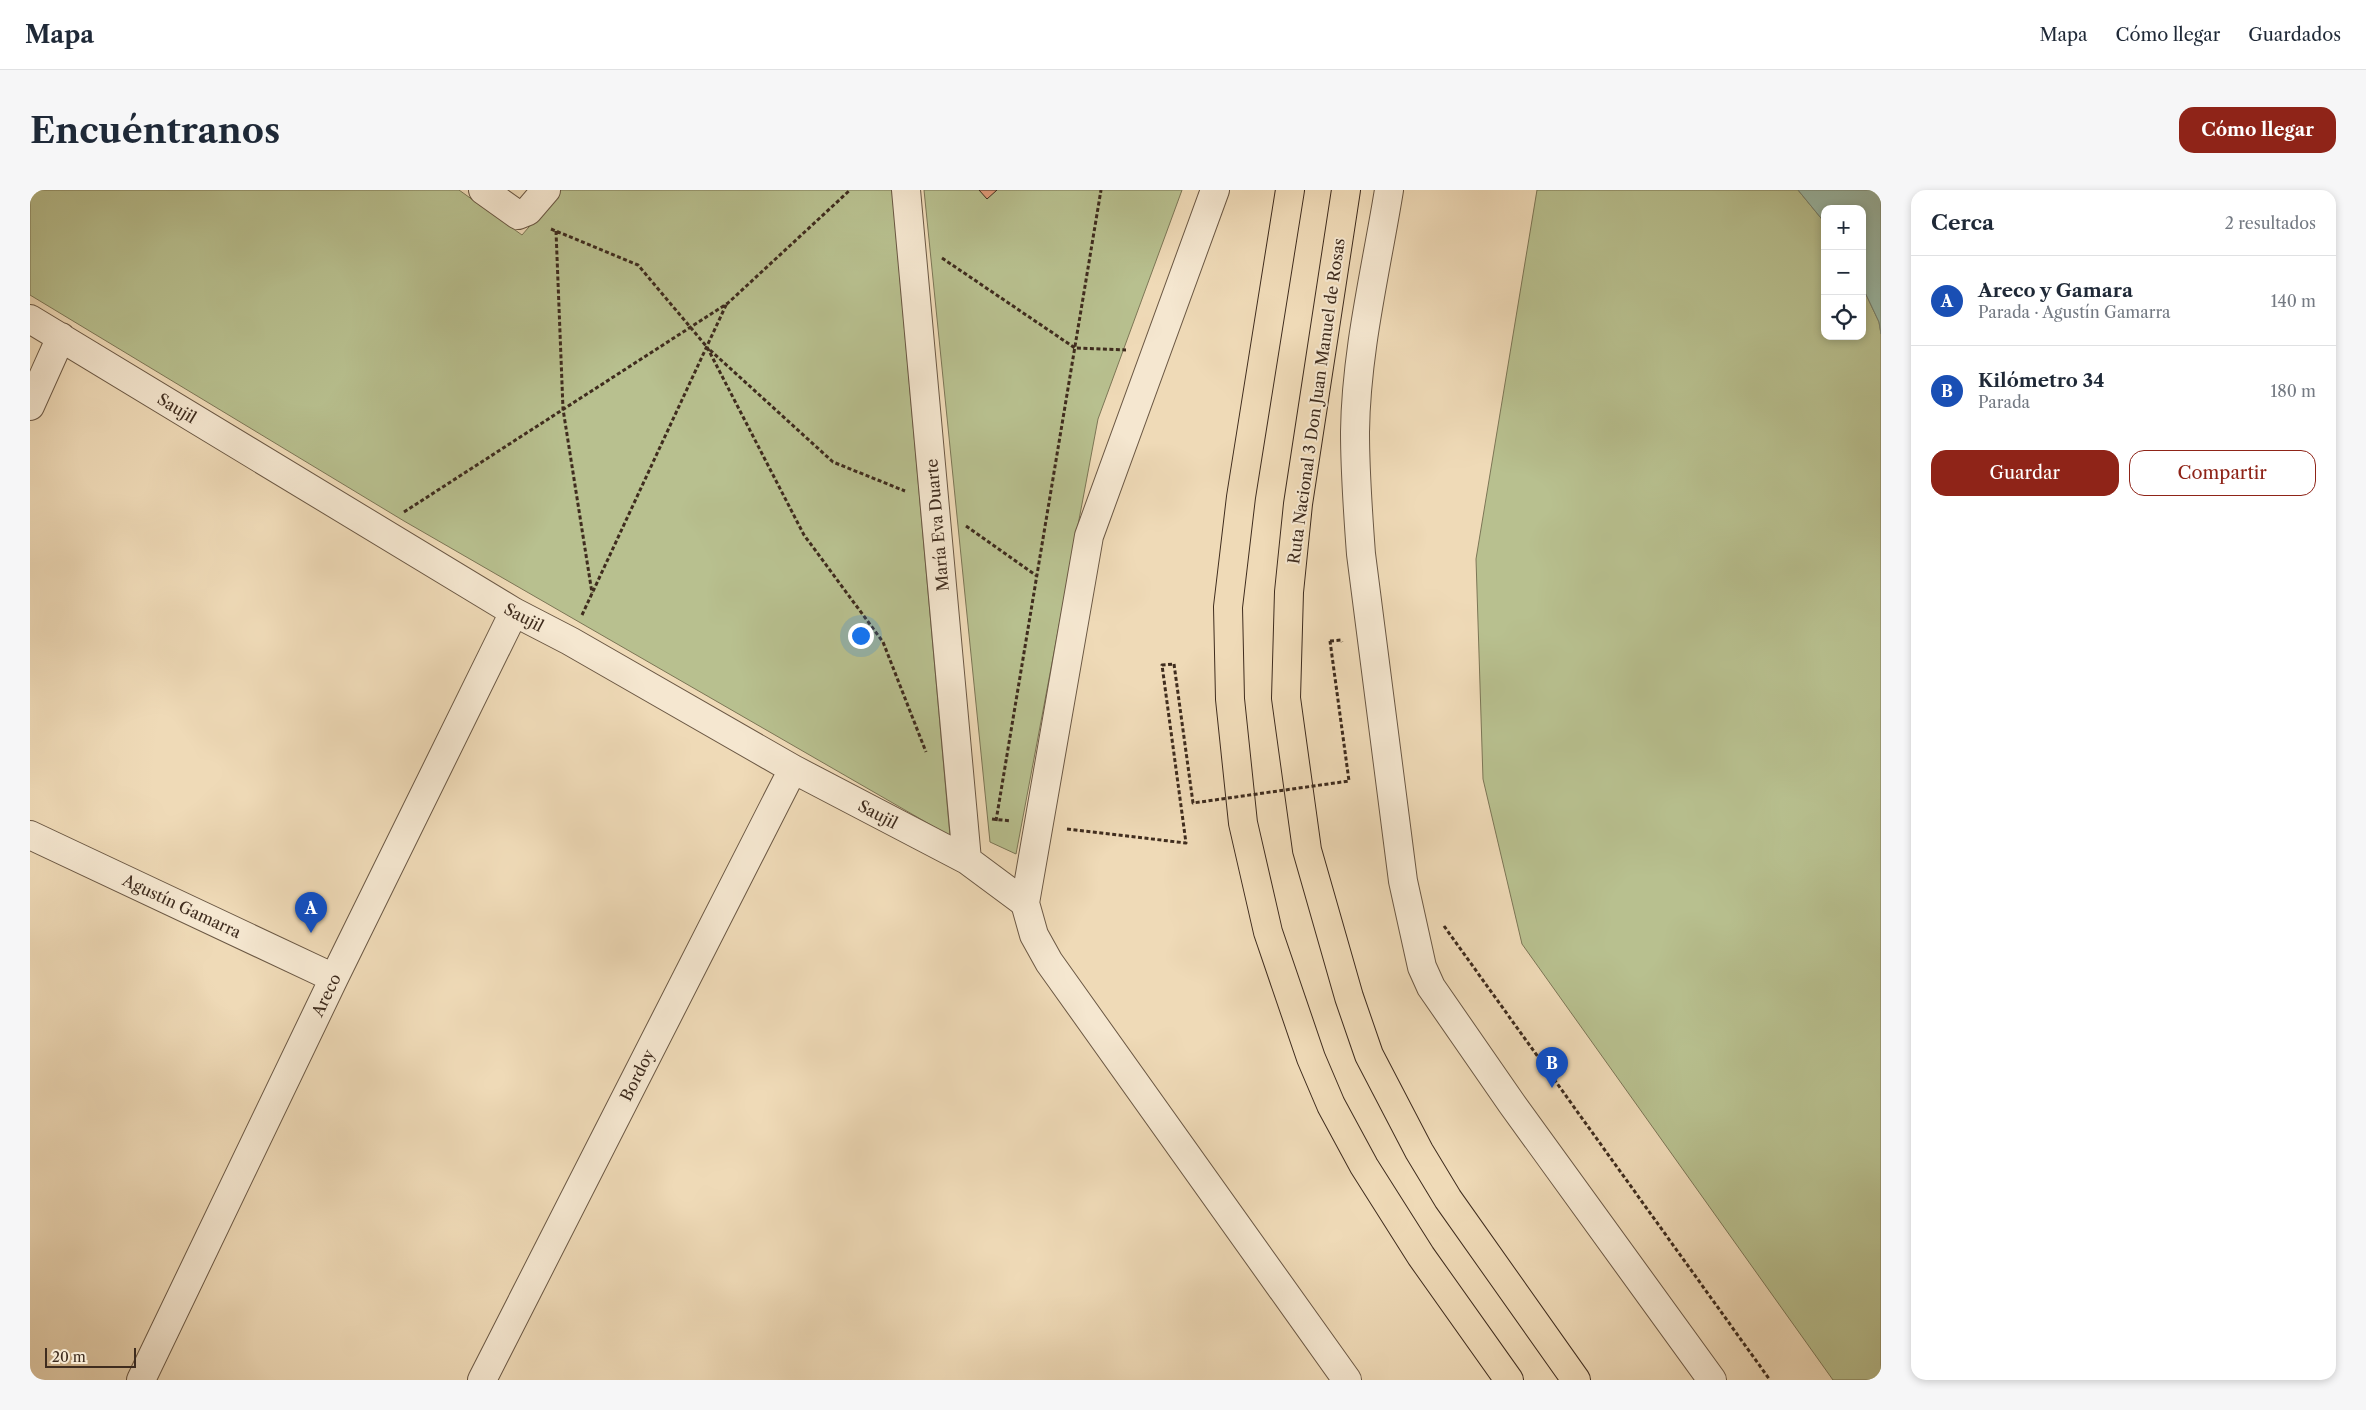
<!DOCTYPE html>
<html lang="es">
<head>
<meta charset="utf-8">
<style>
	body { margin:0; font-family:"Libre Caslon Text",serif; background:#f6f6f7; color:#1f2937 }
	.controls { position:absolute; right:15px; top:15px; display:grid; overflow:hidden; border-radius:10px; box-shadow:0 2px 8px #0003 }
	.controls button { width:45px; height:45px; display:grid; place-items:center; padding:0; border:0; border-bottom:1px solid #e0e1e3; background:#fff; color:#1f2937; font:25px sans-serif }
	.scale { position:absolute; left:15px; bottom:12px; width:91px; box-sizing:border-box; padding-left:5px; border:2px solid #3f2c1e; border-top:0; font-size:14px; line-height:18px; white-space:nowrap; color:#3f2c1e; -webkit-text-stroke:4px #f5e7d0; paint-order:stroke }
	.you { position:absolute; left:830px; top:445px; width:18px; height:18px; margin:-12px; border:4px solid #fff; border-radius:50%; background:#1a73e8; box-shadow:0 0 0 8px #1a73e833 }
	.badge { display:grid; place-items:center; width:32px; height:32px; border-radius:50%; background:#8f2418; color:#fff; font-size:16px; font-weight:700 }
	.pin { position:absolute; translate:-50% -41px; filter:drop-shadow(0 1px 2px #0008) }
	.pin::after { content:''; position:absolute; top:26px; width:18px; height:15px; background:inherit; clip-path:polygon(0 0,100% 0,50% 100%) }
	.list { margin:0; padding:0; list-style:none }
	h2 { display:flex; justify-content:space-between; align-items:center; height:65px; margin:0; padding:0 20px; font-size:21px }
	h2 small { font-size:16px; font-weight:400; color:#747a83 }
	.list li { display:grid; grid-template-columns:32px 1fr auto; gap:15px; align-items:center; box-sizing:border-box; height:90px; padding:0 20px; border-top:1px solid #e0e1e3 }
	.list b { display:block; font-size:19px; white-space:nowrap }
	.list p { margin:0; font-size:16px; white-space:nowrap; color:#747a83 }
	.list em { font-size:16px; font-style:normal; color:#747a83 }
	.actions { display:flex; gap:10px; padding:15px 20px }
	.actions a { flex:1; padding:11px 0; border:1px solid #8f2418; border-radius:15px; text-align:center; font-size:18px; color:#8f2418 }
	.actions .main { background:#8f2418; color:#fff }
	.icon { flex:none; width:28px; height:28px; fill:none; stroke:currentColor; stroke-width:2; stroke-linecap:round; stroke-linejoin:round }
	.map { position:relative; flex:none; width:1851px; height:1190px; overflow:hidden; border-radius:15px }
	header { display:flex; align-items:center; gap:30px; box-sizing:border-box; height:70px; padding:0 25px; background:#fff; border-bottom:1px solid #e0e1e3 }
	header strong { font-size:24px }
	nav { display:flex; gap:28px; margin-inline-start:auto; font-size:18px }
	.intro { display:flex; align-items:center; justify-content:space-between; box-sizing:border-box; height:120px; padding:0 30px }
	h1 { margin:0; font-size:35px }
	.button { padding:12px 22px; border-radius:15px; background:#8f2418; color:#fff; font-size:18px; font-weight:700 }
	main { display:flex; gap:30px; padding:0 30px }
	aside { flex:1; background:#fff; border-radius:15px; box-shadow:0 2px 8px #0003 }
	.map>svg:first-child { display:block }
	.green { fill:#b8c08f; stroke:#7c7656 }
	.water { fill:#9bbba9; stroke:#768271 }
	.building { fill:#e39d7b; stroke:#3f2c1e }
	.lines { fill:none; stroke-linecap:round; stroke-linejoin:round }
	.minor-casing { stroke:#6b5844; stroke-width:30 }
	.tertiary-casing { stroke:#6b5844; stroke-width:30 }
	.trunk-casing { stroke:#3f2c1e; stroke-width:30 }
	.path { stroke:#3f2c1e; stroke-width:3; stroke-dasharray:4 2.5; stroke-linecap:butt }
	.minor { stroke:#f5e7d0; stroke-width:28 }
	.tertiary { stroke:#f5e7d0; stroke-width:28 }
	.trunk { stroke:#efdab7; stroke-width:28 }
	.path-bridge { stroke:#3f2c1e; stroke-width:3; stroke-dasharray:4 2.5; stroke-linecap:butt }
	.labels { text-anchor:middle; stroke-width:4; stroke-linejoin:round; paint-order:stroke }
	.street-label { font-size:16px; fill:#3f2c1e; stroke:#f5e7d0 }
</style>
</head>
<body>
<header>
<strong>Mapa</strong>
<nav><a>Mapa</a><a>Cómo llegar</a><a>Guardados</a></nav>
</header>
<div class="intro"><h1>Encuéntranos</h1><a class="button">Cómo llegar</a></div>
<main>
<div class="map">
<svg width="1851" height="1190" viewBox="0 0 1851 1190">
	<rect width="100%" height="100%" fill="#efdab7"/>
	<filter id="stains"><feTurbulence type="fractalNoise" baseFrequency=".004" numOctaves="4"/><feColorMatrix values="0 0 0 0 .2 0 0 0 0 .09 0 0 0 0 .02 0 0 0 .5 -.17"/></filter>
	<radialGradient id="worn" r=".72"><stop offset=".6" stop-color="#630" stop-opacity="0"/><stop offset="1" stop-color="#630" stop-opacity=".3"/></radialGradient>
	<path class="green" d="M0 0H429L492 45 531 0H862L920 646 374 331 0 105Z
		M894 0H1152L1068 229 986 664 960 652Z
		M1507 0H1768L1795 33V146H1832V96L1849 132 1851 144V1190H1803L1492 754 1453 589 1446 369Z"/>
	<path class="water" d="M1768 0H1851V144L1849 132 1832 96V19H1795V33Z"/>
	<path class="building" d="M949 0H967L957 9Z"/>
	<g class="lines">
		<defs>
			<path id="minor" d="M453 0 488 25 498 21 516 0
				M876 0 937 670
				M0 129 484 422 540 451 763 579 937 670 995 713
				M0 216 31 147
				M0 645 304 788
				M111 1190 304 788 484 422
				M452 1190 763 579"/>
			<path id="tertiary" d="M1185 0 1059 346 995 713 1004 745 1019 772 1317 1190
				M1359 0C1346 80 1326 161 1325 242 1325 283 1328 324 1331 364L1373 691 1392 777 1401 797 1482 914 1682 1190"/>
			<path id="trunk" d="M1260 0 1211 307 1198 417 1200 509 1213 633 1238 742 1281 868 1301 915 1334 976 1391 1066 1479 1190
				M1316 0 1268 314 1259 402 1256 508 1277 660 1319 807 1339 865 1389 961 1418 1009 1546 1190"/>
		</defs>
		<use href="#minor" class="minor-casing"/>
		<use href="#tertiary" class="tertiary-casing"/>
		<use href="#trunk" class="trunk-casing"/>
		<path class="path" d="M521 39 608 75 677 157 774 345 853 452 896 562
			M526 41 533 219 562 403
			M912 68 1045 158 1096 160
			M680 160 803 272 875 301
			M374 322 698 113 820 0
			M936 336 1007 386
			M552 425 697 113
			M1300 451 1311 450 1312 452
			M962 629 981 631
			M966 631 1071 0
			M1037 639 1156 653 1132 475 1144 474
			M1414 736 1740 1190"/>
		<use href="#minor" class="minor"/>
		<use href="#tertiary" class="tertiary"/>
		<use href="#trunk" class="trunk"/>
		<path class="path-bridge" d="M1144 474 1163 613 1319 591 1300 451"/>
	</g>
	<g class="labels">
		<g class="street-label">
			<text transform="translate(1286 211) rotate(-82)" y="6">Ruta Nacional 3 Don Juan Manuel de Rosas</text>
			<text transform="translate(147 218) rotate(31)" y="6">Saujil</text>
			<text transform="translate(907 335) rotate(-95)" y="6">María Eva Duarte</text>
			<text transform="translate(494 427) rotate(28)" y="6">Saujil</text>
			<text transform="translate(848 624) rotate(28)" y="6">Saujil</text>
			<text transform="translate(152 716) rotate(25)" y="6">Agustín Gamarra</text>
			<text transform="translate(296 805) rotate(-64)" y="6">Areco</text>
			<text transform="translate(607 885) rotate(-63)" y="6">Bordoy</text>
		</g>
	</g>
	<rect width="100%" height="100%" filter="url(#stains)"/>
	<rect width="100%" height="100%" fill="url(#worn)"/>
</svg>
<div class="controls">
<button>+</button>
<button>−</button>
<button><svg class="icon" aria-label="locate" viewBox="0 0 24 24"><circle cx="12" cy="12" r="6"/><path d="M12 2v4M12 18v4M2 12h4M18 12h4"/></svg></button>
</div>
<div class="scale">20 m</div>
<div class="you"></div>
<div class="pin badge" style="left:281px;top:743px;background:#1a4fb4">A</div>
<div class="pin badge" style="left:1522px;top:898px;background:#1a4fb4">B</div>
</div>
<aside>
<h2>Cerca<small>2 resultados</small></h2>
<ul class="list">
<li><span class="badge" style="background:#1a4fb4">A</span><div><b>Areco y Gamara</b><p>Parada · Agustín Gamarra</p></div><em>140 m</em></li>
<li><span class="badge" style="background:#1a4fb4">B</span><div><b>Kilómetro 34</b><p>Parada</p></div><em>180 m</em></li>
</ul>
<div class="actions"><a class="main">Guardar</a><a>Compartir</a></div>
</aside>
</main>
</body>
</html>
